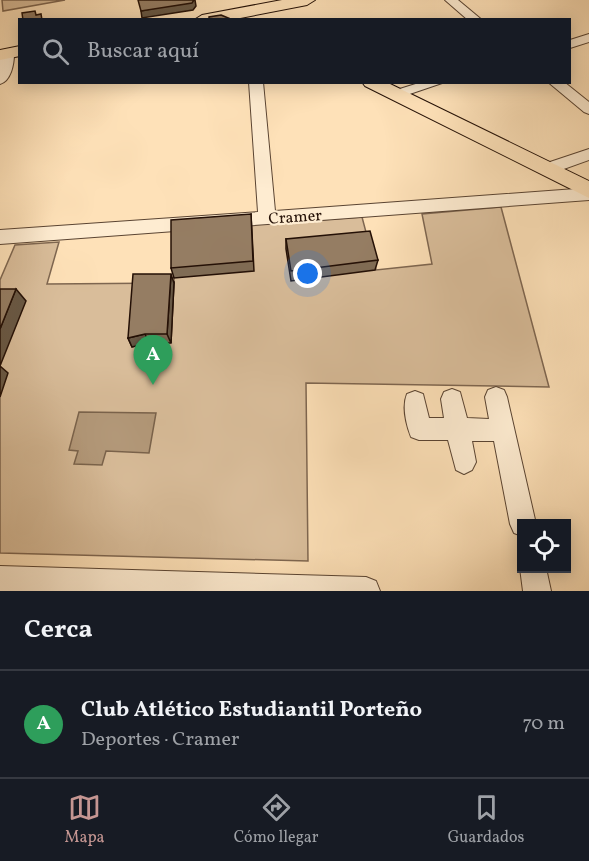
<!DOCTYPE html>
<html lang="es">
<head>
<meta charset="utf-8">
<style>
	body { margin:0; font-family:Vollkorn,serif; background:#20242c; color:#f1f3f6 }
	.controls { position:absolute; right:18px; bottom:18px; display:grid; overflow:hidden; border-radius:0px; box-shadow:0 3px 15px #0003 }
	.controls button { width:54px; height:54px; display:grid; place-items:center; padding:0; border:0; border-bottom:2px solid #363941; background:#171b24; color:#f1f3f6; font:30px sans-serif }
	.you { position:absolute; left:308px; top:274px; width:21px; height:21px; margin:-15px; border:4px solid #fff; border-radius:50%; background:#1a73e8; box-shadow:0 0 0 9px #1a73e833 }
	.badge { display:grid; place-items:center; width:39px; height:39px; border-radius:50%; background:#c59692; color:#fff; font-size:20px; font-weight:700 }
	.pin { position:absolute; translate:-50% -50px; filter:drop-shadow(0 2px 3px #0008) }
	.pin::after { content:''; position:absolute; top:32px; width:21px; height:18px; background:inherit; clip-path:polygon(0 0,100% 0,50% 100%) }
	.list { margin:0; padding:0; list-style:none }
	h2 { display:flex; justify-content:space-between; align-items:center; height:78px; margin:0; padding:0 24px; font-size:26px }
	h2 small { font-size:20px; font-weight:400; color:#9ea1a6 }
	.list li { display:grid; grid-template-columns:39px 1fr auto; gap:18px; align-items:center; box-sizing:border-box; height:108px; padding:0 24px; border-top:2px solid #363941 }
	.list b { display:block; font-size:22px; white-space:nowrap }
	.list p { margin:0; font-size:20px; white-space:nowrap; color:#9ea1a6 }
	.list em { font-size:20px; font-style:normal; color:#9ea1a6 }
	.icon { flex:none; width:33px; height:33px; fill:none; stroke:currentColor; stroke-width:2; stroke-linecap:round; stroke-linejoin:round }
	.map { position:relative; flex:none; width:589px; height:591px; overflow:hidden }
	.search { position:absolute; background:#171b24; box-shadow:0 3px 15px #0003; left:18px; right:18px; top:18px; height:66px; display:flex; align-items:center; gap:15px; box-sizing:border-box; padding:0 21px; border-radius:0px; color:#9ea1a6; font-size:22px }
	.sheet { height:186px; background:#171b24 }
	nav { display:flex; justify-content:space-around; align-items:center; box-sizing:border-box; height:84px; border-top:2px solid #363941; background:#171b24; font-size:16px; color:#9ea1a6 }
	nav a { display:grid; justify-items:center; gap:3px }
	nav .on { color:#c59692 }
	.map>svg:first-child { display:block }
	.green { fill:#d9bd9a; stroke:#7e6650; stroke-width:1.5 }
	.water { fill:#b49a7b; stroke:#7a634c; stroke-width:1.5 }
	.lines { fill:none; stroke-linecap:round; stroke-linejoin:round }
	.minor-casing { stroke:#5a4432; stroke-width:2 }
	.major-casing { stroke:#241006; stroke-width:2 }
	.minor { fill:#feecd1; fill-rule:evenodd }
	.major { fill:#fee1b8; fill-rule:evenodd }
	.wall { fill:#806c55; stroke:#241006; stroke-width:1.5 }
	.shaded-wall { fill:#685845; stroke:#241006; stroke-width:1.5 }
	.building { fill:#957d63; stroke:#241006; stroke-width:1.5 }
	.labels { text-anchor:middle; stroke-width:4.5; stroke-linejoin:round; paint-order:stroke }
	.street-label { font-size:16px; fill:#241006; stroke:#feecd1 }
</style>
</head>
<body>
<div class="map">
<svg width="589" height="591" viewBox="0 0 589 591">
	<rect width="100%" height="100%" fill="#fee1b8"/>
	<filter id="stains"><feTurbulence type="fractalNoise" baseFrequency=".00333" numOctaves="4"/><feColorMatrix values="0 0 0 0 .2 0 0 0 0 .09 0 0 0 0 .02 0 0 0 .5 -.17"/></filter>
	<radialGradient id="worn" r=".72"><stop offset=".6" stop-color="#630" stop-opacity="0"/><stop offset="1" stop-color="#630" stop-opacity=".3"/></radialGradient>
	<path class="green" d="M2 0H65L3 11Z
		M501 207 549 387 306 383 308 561 0 553V280L15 245 59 242 47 284 174 283V230L362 217 376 270 432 264 422 214Z"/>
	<path class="water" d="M79 412 156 413 149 453 106 451 102 465 74 464 78 451 69 450Z"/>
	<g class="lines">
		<defs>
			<path id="minor" d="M445 0H458L482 20H468Z
				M589 34V42L570 48V40Z
				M7 50 14 54C14 64 11 81 0 84V54Z
				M249 82H263L275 211 589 188V200L0 244V230L258 212Z
				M422 82H445L395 99 388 95 390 92Z
				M548 82H564L589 102V114L584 112Z
				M589 149V160L547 175 541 173 539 169 541 165Z
				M496 387 504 390 507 397 536 524H522V536L514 533 510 524 494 441H472L476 462 472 470 464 474 456 470 448 440H419L411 437C406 424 402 406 407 394L415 391 423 394 429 418H444L441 399 444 392 452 389 460 392 467 418 489 419 485 397 488 390Z
				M522 564V568H546L551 591H523L520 568Z
				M0 566 366 577 376 581 380 591H0Z"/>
			<path id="major" d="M282 0H315L307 5 230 20H194L202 15Z
				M20 46V56L0 60V50Z
				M362 82H386L589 181V198L365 86Z"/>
		</defs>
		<use href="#minor" class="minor-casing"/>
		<use href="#major" class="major-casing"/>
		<use href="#minor" class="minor"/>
		<use href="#major" class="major"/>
	</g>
	<path class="wall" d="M251 214 254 271 174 278 171 268Z
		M286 239 378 260 375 270 291 281 286 249Z
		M174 283 171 343H149L132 347 128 338Z"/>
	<path class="shaded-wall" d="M195 0 196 6 193 10 142 18 141 11Z
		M171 274 174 283 171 343 167 334Z
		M16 289 26 301 0 366 8 373 0 397V329Z
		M145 334 149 343 132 347 128 338Z"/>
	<path class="building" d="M138 0H194L192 3 141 11Z
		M35 11 36 15 41 14 42 20H23L22 13Z
		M221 15 233 20H209V17Z
		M251 214 253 261 171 268V220Z
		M370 231 378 260 291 271 286 239Z
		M133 274H171L167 334H145L128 338Z
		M0 289H16L0 329Z"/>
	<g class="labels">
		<g class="street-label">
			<text transform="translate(295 216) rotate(-4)" y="6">Cramer</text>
		</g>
	</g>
	<rect width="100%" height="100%" filter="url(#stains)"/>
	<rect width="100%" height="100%" fill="url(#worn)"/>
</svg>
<div class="controls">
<button><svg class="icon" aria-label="locate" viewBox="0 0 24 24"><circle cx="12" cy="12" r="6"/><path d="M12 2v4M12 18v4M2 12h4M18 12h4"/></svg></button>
</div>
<div class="you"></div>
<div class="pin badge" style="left:153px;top:385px;background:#2e9e5b">A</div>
<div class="search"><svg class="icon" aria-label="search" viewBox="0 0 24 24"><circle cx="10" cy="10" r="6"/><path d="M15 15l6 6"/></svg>Buscar aquí</div>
</div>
<section class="sheet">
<h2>Cerca<small></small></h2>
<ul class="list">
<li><span class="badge" style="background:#2e9e5b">A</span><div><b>Club Atlético Estudiantil Porteño</b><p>Deportes · Cramer</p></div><em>70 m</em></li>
</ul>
</section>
<nav>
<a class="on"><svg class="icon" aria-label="map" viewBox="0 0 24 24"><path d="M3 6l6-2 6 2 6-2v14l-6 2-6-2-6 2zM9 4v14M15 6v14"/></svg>Mapa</a>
<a><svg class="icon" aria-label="directions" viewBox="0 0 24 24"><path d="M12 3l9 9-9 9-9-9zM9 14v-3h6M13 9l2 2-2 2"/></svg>Cómo llegar</a>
<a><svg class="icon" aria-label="saved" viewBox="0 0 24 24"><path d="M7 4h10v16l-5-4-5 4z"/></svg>Guardados</a>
</nav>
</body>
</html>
